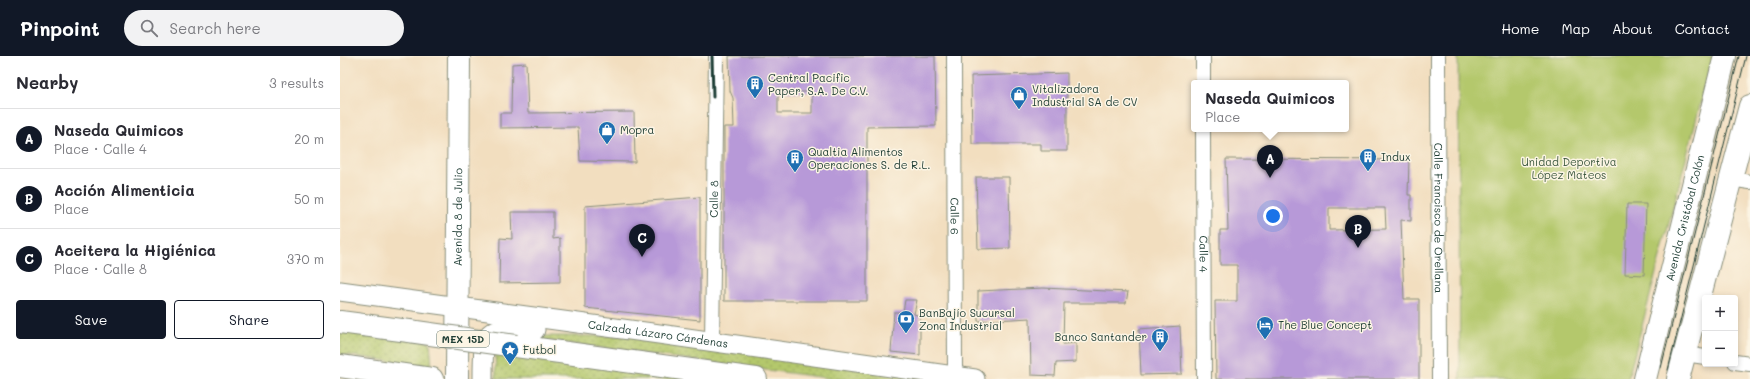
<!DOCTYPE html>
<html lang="en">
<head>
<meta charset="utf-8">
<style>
	body { margin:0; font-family:Mali,sans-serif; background:#f2f2f3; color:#2b2b33 }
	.controls { position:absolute; right:12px; bottom:12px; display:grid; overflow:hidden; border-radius:4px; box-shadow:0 2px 6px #0003 }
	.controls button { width:36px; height:36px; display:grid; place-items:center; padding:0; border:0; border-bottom:1px solid #e1e1e2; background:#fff; color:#2b2b33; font:20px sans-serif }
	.you { position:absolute; left:933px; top:160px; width:14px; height:14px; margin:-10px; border:3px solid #fff; border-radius:50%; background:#1a73e8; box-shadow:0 0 0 6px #1a73e833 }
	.badge { display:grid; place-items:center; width:26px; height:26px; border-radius:50%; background:#111827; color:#fff; font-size:13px; font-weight:700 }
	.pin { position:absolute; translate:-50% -33px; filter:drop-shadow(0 1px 2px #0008) }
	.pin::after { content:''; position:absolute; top:21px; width:14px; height:12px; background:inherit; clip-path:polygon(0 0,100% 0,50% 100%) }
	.popup { position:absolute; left:851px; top:24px; width:158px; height:52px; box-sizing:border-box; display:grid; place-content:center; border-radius:4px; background:#fff; filter:drop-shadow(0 1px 3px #0005); font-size:13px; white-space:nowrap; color:#7c7c81 }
	.popup b { font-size:15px; color:#2b2b33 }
	.popup::after { content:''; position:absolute; left:50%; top:100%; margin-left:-8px; border:8px solid transparent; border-top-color:#fff }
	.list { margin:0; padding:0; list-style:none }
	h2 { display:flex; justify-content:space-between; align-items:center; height:52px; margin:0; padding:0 16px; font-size:17px }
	h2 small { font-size:13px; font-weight:400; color:#7c7c81 }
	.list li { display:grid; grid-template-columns:26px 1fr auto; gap:12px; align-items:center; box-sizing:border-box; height:60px; padding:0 16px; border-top:1px solid #e1e1e2 }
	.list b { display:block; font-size:15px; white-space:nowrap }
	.list p { margin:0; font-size:13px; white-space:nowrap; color:#7c7c81 }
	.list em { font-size:13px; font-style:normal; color:#7c7c81 }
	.actions { display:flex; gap:8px; padding:12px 16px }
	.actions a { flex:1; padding:9px 0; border:1px solid #111827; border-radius:4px; text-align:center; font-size:14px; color:#111827 }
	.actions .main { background:#111827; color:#fff }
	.icon { flex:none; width:22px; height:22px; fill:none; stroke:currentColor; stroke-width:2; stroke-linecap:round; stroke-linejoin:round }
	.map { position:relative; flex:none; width:1410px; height:323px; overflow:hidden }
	header { display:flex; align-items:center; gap:24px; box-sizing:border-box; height:56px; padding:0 20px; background:#111827; color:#fff }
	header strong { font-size:19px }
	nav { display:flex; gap:22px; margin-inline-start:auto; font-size:14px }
	.search { width:280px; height:36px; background:#f2f2f3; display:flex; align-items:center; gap:10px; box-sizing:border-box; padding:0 14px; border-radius:22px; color:#7c7c81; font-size:15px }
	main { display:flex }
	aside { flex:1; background:#fff }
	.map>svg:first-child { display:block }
	.green { fill:#b4c86c; stroke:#6a8250 }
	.garden { fill:url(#garden-dots); stroke:#6a8250 }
	.building { fill:#b799d8; fill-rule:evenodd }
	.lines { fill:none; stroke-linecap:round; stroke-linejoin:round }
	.street-casing { stroke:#888e7a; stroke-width:16 }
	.secondary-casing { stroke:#888e7a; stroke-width:21 }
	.primary-casing { stroke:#888e7a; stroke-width:24 }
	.highway-casing { stroke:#888e7a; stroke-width:24 }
	.street { stroke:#fff; stroke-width:14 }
	.secondary { stroke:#fff; stroke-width:19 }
	.primary { stroke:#fff; stroke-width:22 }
	.highway { stroke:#fff; stroke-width:22 }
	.tram { stroke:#1f3d34; stroke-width:1 }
	.rail { stroke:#1f3d34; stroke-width:3 }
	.highway-bridge-casing { stroke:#888e7a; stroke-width:24; stroke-linecap:butt }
	.highway-bridge { stroke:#fff; stroke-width:22 }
	.labels { text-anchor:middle; stroke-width:3; stroke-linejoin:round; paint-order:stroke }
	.shield { fill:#fcf5e5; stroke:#617469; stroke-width:1 }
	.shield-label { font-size:10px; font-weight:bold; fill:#1f3d34 }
	.poi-label { font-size:11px; fill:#1f3d34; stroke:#fcf5e5; text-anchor:start }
	.park-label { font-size:11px; fill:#3d593f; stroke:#fcf5e5 }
	.street-label { font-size:11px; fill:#1f3d34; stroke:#fcf5e5 }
</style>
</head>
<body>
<header>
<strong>Pinpoint</strong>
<div class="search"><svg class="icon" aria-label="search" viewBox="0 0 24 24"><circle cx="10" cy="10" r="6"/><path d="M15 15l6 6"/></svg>Search here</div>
<nav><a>Home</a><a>Map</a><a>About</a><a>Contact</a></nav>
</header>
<main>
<aside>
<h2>Nearby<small>3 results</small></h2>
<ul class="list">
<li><span class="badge">A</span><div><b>Naseda Quimicos</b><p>Place · Calle 4</p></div><em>20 m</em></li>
<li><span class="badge">B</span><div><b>Acción Alimenticia</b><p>Place</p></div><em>50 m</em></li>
<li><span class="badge">C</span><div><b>Aceitera la Higiénica</b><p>Place · Calle 8</p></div><em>370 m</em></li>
</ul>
<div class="actions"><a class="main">Save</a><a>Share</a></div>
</aside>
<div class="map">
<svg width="1410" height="323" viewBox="0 0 1410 323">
	<defs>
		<pattern id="garden-dots" width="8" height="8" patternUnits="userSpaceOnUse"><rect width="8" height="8" fill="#b4c86c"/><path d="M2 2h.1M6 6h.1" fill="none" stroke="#92a45a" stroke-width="1.8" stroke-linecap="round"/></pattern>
	</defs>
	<rect width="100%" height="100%" fill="#fcf5e5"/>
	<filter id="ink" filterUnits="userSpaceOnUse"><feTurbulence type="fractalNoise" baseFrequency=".025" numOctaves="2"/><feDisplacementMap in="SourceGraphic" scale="8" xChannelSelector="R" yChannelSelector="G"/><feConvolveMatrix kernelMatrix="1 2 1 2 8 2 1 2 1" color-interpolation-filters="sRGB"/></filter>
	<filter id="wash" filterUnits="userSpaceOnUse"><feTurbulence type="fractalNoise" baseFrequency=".012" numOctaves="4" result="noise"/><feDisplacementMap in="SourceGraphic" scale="16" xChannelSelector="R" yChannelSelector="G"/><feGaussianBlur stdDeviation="0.9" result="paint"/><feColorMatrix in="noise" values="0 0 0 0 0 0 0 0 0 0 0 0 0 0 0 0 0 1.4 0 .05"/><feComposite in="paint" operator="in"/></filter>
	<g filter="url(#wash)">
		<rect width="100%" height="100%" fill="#f2debf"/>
		<path class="green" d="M1118 0H1373L1288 323H1120Z"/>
		<path class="garden" d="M0 273 90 286 92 311 0 298Z
			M173 280H297L588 323H494Z
			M155 295 357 323H160L156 322Z"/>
		<g id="blocks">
			<path class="building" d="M389 0H595L596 70 527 71V245H384V71H394L393 42 390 35ZM438 36H472V57H438Z
				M186 7 188 57 294 56 295 106 240 105 238 71 160 72V57H171L172 8Z
				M727 17V95H701V88H632L631 20Z
				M886 103 1069 104 1068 139H1071V165L1061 164 1064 243H1079V323H876L875 245H897V209H880V174H888ZM989 152H1045L1046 173 989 174Z
				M636 121H669L670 192 638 193Z
				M360 141V264L245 252V150Z
				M1287 148H1306L1304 219 1285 218Z
				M171 156H213V183L220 182V226L159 227 160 182 172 183Z
				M703 232 788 236 786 247H724L723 288 736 287V306L716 307 715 320 691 319 690 262 638 265V235Z
				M565 244H577L574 258 580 260V299L551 296 554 256H563Z
				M840 270 842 318 801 319 799 273Z"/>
		</g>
	</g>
	<g filter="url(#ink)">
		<use href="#blocks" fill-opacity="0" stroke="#888e7a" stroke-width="1"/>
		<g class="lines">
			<defs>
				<g id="street">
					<path id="s1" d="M614 0 615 320"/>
					<path d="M863 0V27"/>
					<path id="s2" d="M1098 0 1099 323"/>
					<path id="s3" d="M863 73 864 323"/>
					<path d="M1390 123 1410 126"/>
					<path id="s4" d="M372 285 376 0"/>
					<path d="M1345 298 1365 301"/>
					<path d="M1395 306 1410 308"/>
				</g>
				<g id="secondary">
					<path id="s5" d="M0 235 312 277 635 323"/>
					<path d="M143 323C143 272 144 270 195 274"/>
				</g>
				<g id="primary">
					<path id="s6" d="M117 323 119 0"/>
					<path id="s7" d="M1305 323 1385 0"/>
					<path d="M1338 323 1410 50"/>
				</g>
				<path id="highway" d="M0 266 69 275
					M176 290 416 323
					M0 310 92 323"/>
			</defs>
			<use href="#street" class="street-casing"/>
			<use href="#secondary" class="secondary-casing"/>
			<use href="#primary" class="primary-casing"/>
			<use href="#highway" class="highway-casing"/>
			<use href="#street" class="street"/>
			<use href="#secondary" class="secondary"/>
			<use href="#primary" class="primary"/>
			<use href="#highway" class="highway"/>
			<path class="tram" d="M1321 312 1399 0
				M1328 314 1406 0"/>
			<path class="rail" d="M372 0 373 41"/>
			<defs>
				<path id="highway-bridge" d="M69 275 176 290"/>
			</defs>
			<use href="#highway-bridge" class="highway-bridge-casing"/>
			<use href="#highway-bridge" class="highway-bridge"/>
		</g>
	</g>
	<defs>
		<symbol id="building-pin" viewBox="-11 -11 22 30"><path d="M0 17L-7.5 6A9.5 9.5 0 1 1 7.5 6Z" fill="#1f6fb2" stroke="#fcf5e5"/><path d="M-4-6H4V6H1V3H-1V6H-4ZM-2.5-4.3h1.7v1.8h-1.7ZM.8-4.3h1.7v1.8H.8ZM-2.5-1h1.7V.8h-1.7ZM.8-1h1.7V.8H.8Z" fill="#fff"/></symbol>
		<symbol id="shop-pin" viewBox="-11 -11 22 30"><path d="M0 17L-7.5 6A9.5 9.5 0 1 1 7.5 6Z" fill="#1f6fb2" stroke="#fcf5e5"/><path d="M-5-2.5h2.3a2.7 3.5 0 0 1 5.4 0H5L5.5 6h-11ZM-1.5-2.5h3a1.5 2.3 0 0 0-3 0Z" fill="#fff"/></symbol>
		<symbol id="bank-pin" viewBox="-11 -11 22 30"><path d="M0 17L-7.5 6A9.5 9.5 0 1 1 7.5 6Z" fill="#1f6fb2" stroke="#fcf5e5"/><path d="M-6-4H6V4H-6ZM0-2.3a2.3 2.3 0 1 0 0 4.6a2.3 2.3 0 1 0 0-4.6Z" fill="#fff"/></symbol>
		<symbol id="hotel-pin" viewBox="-11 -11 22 30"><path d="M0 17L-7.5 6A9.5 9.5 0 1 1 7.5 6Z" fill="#1f6fb2" stroke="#fcf5e5"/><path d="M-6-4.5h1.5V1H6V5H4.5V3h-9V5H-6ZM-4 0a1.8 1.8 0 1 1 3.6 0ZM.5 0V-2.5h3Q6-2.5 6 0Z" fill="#fff"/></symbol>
		<symbol id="sight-pin" viewBox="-11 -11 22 30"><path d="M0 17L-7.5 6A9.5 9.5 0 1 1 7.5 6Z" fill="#1f6fb2" stroke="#fcf5e5"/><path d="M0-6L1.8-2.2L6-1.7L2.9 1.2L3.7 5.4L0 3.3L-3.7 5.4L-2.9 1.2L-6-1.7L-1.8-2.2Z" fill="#fff"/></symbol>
	</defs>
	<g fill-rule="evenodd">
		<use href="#building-pin" x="405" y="18" width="20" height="27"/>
		<use href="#shop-pin" x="669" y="29" width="20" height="27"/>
		<use href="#shop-pin" x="257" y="64" width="20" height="27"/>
		<use href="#building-pin" x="1018" y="91" width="20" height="27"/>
		<use href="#building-pin" x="445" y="92" width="20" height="27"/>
		<use href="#bank-pin" x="556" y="253" width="20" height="27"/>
		<use href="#hotel-pin" x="915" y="259" width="20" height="27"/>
		<use href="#building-pin" x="810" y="271" width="20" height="27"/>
		<use href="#sight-pin" x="160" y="284" width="20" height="27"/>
	</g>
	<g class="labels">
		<rect class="shield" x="97" y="275" width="52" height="16" rx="3"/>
		<g class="shield-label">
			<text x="123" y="287">MEX 15D</text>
		</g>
		<g class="poi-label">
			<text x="428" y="26">Central Pacific<tspan x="428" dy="13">Paper, S.A. De C.V.</tspan></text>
			<text x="692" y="37">Vitalizadora<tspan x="692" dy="13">Industrial SA de CV</tspan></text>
			<text x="280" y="78">Mopra</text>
			<text x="468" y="100">Qualtia Alimentos<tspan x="468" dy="13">Operaciones S. de R.L.</tspan></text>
			<text x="1041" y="105">Indux</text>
			<text x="579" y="261">BanBajío Sucursal<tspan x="579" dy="13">Zona Industrial</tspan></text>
			<text x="938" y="273">The Blue Concept</text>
			<text x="807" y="285" text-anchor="end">Banco Santander</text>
			<text x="183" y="298">Futbol</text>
		</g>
		<g class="park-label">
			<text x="1229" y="110">Unidad Deportiva<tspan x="1229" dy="13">López Mateos</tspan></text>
		</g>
		<g class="street-label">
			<text dy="4" stroke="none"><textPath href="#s4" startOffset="142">Calle 8</textPath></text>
			<text dy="4" stroke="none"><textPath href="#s1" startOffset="160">Calle 6</textPath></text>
			<text dy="4" stroke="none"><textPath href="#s6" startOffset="162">Avenida 8 de Julio</textPath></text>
			<text dy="4" stroke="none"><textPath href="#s2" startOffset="162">Calle Francisco de Orellana</textPath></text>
			<text dy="4" stroke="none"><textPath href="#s7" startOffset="166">Avenida Cristóbal Colón</textPath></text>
			<text dy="4" stroke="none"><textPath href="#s3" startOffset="125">Calle 4</textPath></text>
			<text dy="4" stroke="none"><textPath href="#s5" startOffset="321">Calzada Lázaro Cárdenas</textPath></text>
		</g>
	</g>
</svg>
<div class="controls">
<button>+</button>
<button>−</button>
</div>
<div class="you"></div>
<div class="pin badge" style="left:930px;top:122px">A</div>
<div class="popup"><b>Naseda Quimicos</b>Place</div>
<div class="pin badge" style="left:1018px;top:192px">B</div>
<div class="pin badge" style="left:302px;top:201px">C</div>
</div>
</main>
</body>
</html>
